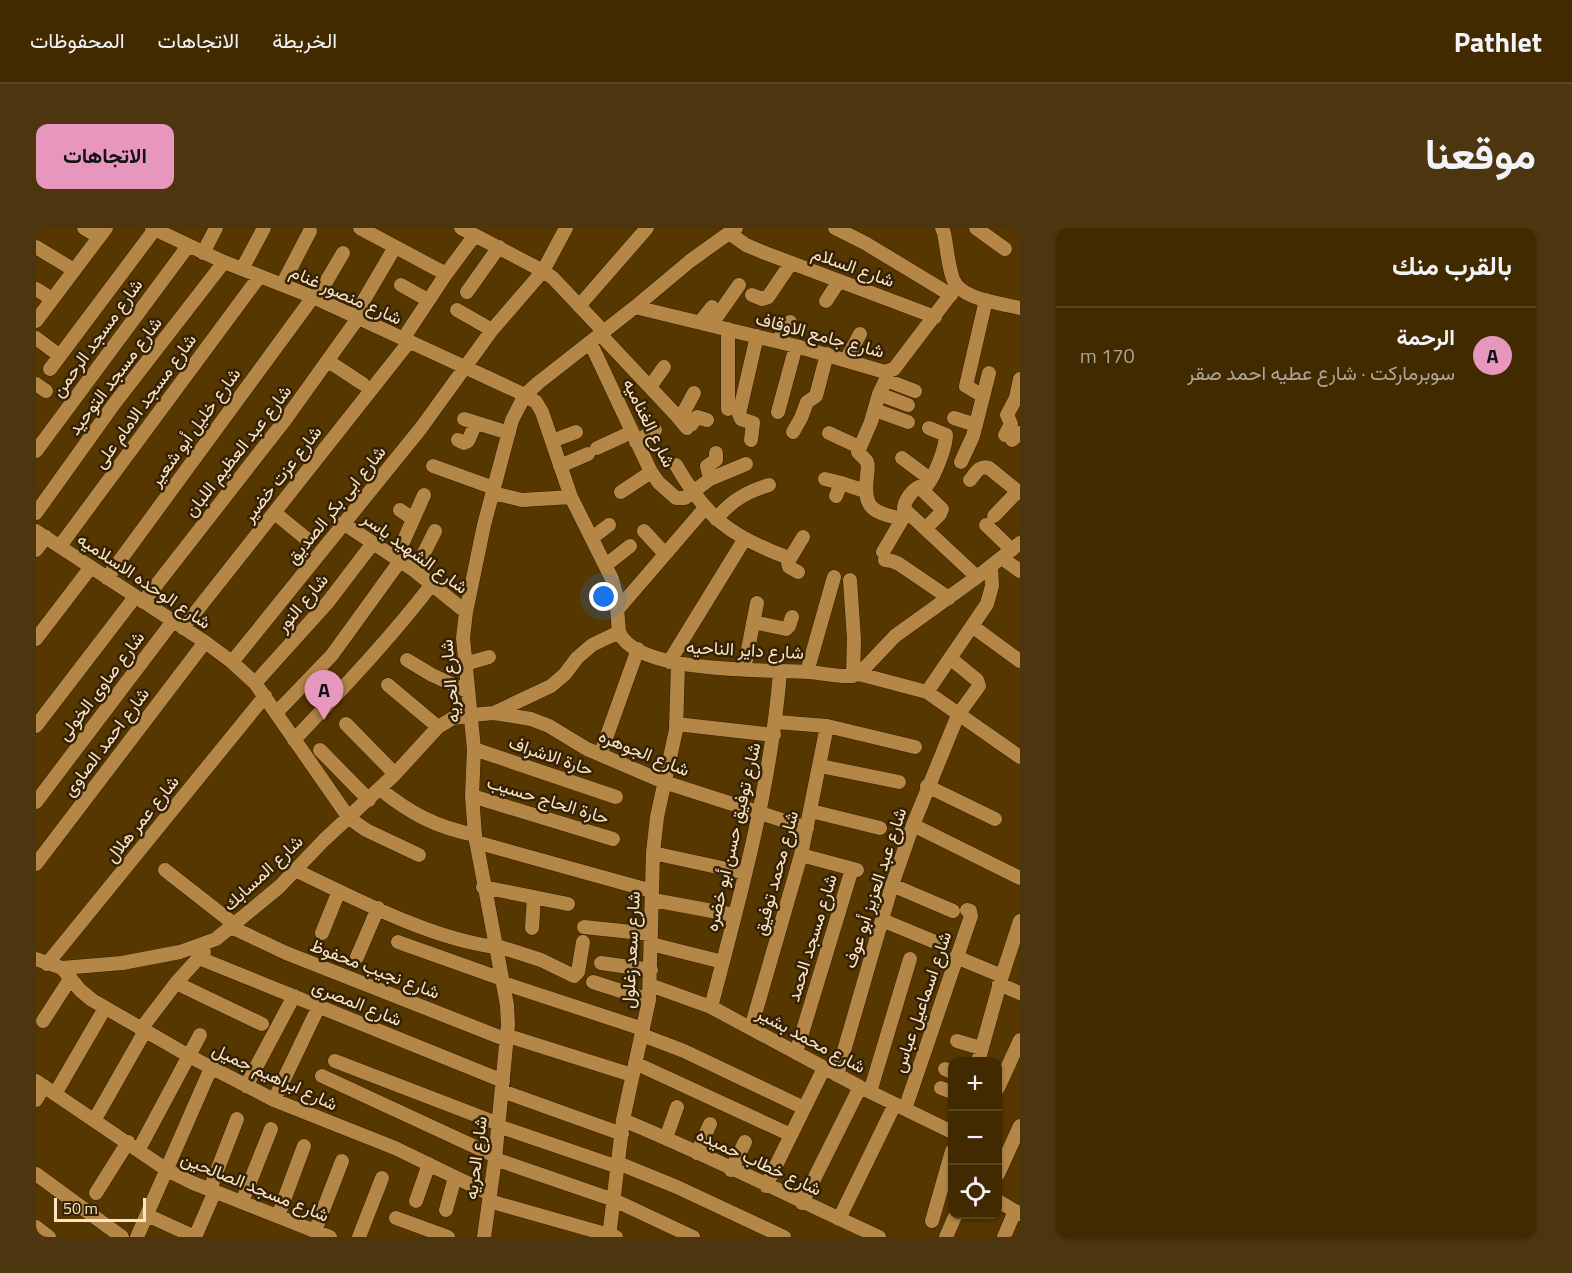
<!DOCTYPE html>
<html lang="ar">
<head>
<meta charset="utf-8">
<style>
	body { margin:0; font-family:"Titillium Web",Vazirmatn,sans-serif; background:#4c350f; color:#f1f3f6; direction:rtl }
	.controls { position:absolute; right:18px; bottom:18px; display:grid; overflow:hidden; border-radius:12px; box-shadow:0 2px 4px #0004 }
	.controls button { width:54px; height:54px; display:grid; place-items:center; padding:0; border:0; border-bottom:2px solid #5a4522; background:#412900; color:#f1f3f6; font:30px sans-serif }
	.scale { position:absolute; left:18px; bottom:15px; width:92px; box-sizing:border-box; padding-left:6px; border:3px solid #fbe3c3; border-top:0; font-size:16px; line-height:21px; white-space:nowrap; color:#fbe3c3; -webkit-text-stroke:4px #342206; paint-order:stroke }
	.you { position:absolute; left:568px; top:369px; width:21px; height:21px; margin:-15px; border:4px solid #fff; border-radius:50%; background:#1a73e8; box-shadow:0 0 0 9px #1a73e833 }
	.badge { display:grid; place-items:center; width:39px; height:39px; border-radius:50%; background:#e797bd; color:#111; font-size:20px; font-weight:700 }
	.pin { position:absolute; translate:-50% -50px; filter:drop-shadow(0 2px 3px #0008) }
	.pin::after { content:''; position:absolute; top:32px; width:21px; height:18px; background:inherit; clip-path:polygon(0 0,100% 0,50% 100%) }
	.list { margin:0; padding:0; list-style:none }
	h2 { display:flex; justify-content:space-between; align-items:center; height:78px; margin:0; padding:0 24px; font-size:26px }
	h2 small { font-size:20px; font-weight:400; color:#aea699 }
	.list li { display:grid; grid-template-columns:39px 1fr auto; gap:18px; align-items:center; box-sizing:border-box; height:96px; padding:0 24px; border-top:2px solid #5a4522 }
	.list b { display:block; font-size:22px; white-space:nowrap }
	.list p { margin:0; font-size:20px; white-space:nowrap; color:#aea699 }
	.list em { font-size:20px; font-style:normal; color:#aea699 }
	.icon { flex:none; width:33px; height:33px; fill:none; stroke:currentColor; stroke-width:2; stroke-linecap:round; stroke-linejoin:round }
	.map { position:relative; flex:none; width:984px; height:1009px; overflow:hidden; direction:ltr; border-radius:12px }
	header { display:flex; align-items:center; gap:36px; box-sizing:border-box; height:84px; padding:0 30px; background:#412900; border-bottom:2px solid #5a4522 }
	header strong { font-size:28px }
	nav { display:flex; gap:33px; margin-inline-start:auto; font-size:21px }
	.intro { display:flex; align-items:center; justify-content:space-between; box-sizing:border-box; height:144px; padding:0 36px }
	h1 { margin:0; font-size:42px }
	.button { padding:15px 27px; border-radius:12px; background:#e797bd; color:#111; font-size:21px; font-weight:700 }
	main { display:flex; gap:36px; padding:0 36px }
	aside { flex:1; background:#412900; border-radius:12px; box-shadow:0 2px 4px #0004 }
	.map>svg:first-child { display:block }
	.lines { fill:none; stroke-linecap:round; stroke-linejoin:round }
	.minor-casing { stroke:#372000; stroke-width:15 }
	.minor { stroke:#b58747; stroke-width:14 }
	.labels { text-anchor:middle; stroke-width:5; stroke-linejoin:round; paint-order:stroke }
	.street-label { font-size:18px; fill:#fbe3c3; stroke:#342206 }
</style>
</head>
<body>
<header>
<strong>Pathlet</strong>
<nav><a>الخريطة</a><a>الاتجاهات</a><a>المحفوظات</a></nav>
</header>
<div class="intro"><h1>موقعنا</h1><a class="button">الاتجاهات</a></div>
<main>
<aside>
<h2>بالقرب منك<small></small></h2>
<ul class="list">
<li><span class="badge">A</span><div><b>الرحمة</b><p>سوبرماركت · شارع عطيه احمد صقر</p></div><em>170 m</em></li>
</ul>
</aside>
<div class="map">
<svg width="984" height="1009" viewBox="0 0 984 1009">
	<rect width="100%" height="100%" fill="#573700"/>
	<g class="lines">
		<defs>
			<path id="minor" d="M48 0 63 9
				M116 0 188 34 277 69 489 167 500 174 506 184 535 269 576 351 580 366 583 404C601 447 732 441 772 444 789 445 807 451 823 446L859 408 941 349 984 315
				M324 0 410 46
				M425 0 507 43 517 50 568 104
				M799 0 829 15 915 67
				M906 0 908 5C911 20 912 37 917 51 925 72 965 75 984 80
				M940 0 969 21
				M693 5 710 17 729 25 899 89
				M0 19 38 42
				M167 25 180 0
				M206 41 228 0
				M246 57 274 3
				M365 57 392 72
				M0 61 16 71
				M431 64 463 19
				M716 67 726 71 732 69 755 35
				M280 71 307 25
				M790 73 803 53
				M543 78 611 0
				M599 79 760 118 849 144 858 141 921 58
				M421 82 456 102
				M318 89 359 19
				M0 93 70 0
				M664 94 676 79
				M675 97 703 57
				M692 101V181
				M564 106 641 188 651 200
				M0 110 24 128
				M367 111 410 46 439 7
				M742 113 754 94
				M554 114 615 244 623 255 640 270H649L674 251 710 236
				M810 132 824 106
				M292 133 327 156
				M14 141 119 1
				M854 143 843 166 835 194 822 224C824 227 829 230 831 234 833 239 831 244 831 248 827 282 837 284 866 291
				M850 152 879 163
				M0 156 10 163
				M614 159 628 139
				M843 166 872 177
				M947 168 930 158 950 72
				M839 182 872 194
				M742 184 760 118
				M918 190 940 197
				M428 191 473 205
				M644 191 658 165
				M647 195 655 197 661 189 671 192
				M893 200 910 207C910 219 899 247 892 256 887 261 889 257 883 259 876 262 868 273 868 281L941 349
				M757 204 765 190 771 174 780 168 791 126
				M793 205 823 219
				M969 207 975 196 971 187 980 170 984 151
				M422 212 428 215 432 213 440 195
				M715 212 717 195 705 191 703 186 721 108
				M976 212 984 205
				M516 213 540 204
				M600 214 619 202
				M561 220 596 204
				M0 223 152 18
				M866 230 894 251
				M925 234 937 208 953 145
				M640 237C671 291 696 309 753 330
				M397 238 458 260
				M524 238 552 226
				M674 251 671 238 680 232V225
				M789 251 805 255
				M934 252C940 245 943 237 953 240L984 265
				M883 259 906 281 904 286 890 300
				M585 264 615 244
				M457 265 486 272 535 269
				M800 268 805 255 829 263
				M364 282 377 291
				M0 285 78 176 188 34
				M239 285 273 313
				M958 288 982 263
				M680 291C695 273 710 264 733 257
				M307 295 379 343 430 384
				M950 297 976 322
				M0 303 169 414 196 434 219 455 313 590 330 602 383 627
				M608 303 629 326
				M556 310 573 297
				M24 318 223 49
				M0 322 10 309
				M847 324 870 285
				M360 330 388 267
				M966 330 984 343
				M849 332 856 333 863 336 913 370
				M570 337 594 318
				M379 343 399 303
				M762 344 753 339 752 334 767 309
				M71 350 277 69
				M814 352 818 411 817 448
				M107 374 249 192 322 90
				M582 381 669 280
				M717 394 750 401 753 398 756 389
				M936 398 984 433
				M147 400 373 114
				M0 411 55 339
				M371 432 396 447 431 463
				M196 434 385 200 456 102 507 43 530 0
				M633 434 708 312
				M429 436 453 429
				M708 442 721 375
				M771 444 798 349
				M823 446 891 464 984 529
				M219 455 292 374 337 315
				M352 457 402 499
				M891 464 951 376 956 358 955 339
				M460 484 515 458 529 446 541 430 556 417 583 404
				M240 485 296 427 364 333
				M740 494 791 498 879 519
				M310 496 359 546
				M640 496 738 507
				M0 498 99 369
				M258 512C306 461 354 411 396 356
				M438 521 580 569
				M284 522 333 572
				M564 527 602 421
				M784 538 863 554
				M891 558 959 591
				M344 561C375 586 400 599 439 607
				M436 568 577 611
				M0 574 137 393
				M775 583 844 600
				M877 597 984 650
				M440 614 616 663
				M617 625 709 645
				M765 627 821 642
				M0 636 169 414
				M129 642 198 696
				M259 642C320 671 393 710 459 719
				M856 657 917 683
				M447 659 532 676
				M617 672 698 687
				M846 692 904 716
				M195 699 250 725 471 812
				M548 699 615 706
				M496 700 498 669
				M286 705 303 663
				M362 714 466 751
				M615 716 687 734
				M458 717 505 732 538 748 542 744 547 714
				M321 729 342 680
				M920 729 966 748
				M163 730 467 853
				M0 731 26 740 86 735 144 724 180 711 243 659 288 612 359 546 402 499 417 490 435 487 458 485 495 491 513 498 551 521 628 554 771 600
				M565 735 615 742
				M11 736 229 468
				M26 740 44 762 56 772 153 828 238 872 359 920 454 966
				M557 754 613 772
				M140 755 226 796
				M467 755 607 801
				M963 756 984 765
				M614 757 675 779 824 859 916 904
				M675 779C704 669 735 558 744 444
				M7 793 34 751
				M715 800 765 627 791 498
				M105 801 140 755 168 724
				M606 807 648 823 768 880
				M472 808 596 847
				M921 813 945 820
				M760 825 816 641
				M299 833 463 896
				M942 834 966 748 984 693
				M599 835 755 907
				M909 841 916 844
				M801 847 856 657 877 597 922 487 943 458 941 452 914 430
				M286 848 459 928
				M0 853 131 942 157 955 294 1009
				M210 858 258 768
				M905 860 916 864
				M962 860 984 812
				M466 863 586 906
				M834 864 874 731
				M19 866 69 780
				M0 872 8 858
				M238 872 283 778
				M869 881 935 688 934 683 931 682
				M59 891 109 803
				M587 892C674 928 758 970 843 1009
				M462 898 582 939
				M630 910 641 879
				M103 921 164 807
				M661 925 674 896
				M459 931 578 972 657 1009
				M582 935 641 959 748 1009
				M695 942 709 914
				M0 946 86 1009
				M962 946 984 898
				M730 958 788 840
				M174 961 201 891
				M60 965 92 914
				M380 973 393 936
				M453 973 580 1009
				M962 973 984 986
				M206 974 235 901
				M766 975 824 859
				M410 982 419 949
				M111 987 159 1009
				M242 988 268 918
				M360 990 412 1009
				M803 991 859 876
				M896 993 916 923
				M0 999 13 1009
				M279 1003 306 933
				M101 1009 175 840
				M159 1009 179 963
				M323 1009 346 950
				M448 1009 459 931 472 797 471 777 439 607 436 568 438 521 427 410 430 384 448 297 476 192 489 167 502 155 599 79 654 33 700 0
				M573 1009 587 892 613 772 617 625 621 589 640 502 642 436
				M910 1009 920 986
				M968 1009 979 983"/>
		</defs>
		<use href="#minor" class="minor-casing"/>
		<use href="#minor" class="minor"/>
	</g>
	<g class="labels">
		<g class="street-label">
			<text transform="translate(817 39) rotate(20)" y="6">شارع السلام</text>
			<text transform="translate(310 67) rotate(24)" y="6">شارع منصور غنام</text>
			<text transform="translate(784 107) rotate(15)" y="6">شارع جامع الاوقاف</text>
			<text transform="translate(61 110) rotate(-54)" y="6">شارع مسجد الرحمن</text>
			<text transform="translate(79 148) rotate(-53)" y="6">شارع مسجد التوحيد</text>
			<text transform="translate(109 173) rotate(-54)" y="6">شارع مسجد الامام على</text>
			<text transform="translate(613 195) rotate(64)" y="6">شارع الغناميه</text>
			<text transform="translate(159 199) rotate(-54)" y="6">شارع خليل أبو شعير</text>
			<text transform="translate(202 223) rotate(-52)" y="6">شارع عبد العظيم اللبان</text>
			<text transform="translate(246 246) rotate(-52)" y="6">شارع عزت خضير</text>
			<text transform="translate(300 277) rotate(-51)" y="6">شارع ابى بكر الصديق</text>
			<text transform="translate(379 325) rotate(36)" y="6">شارع الشهيد ياسر</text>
			<text transform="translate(108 353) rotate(34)" y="6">شارع الوحده الاسلاميه</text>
			<text transform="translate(266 375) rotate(-50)" y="6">شارع النور</text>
			<text transform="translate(709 422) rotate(3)" y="6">شارع داير الناحيه</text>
			<text transform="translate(414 453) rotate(-95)" y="6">شارع الحريه</text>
			<text transform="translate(65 458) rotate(-53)" y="6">شارع صاوى الخولى</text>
			<text transform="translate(70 514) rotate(-53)" y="6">شارع احمد الصاوى</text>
			<text transform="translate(608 525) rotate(22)" y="6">شارع الجوهره</text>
			<text transform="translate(515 528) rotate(19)" y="6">حارة الاشراف</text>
			<text transform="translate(512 572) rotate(17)" y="6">حارة الحاج حسيب</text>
			<text transform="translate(106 591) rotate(-51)" y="6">شارع عمر هلال</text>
			<text transform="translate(697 609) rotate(-77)" y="6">شارع توفيق حسن أبو خضره</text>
			<text transform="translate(227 645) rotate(-43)" y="6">شارع المسابك</text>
			<text transform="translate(740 645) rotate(-75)" y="6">شارع محمد توفيق</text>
			<text transform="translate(839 660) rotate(-72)" y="6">شارع عبد العزيز أبو عوف</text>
			<text transform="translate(776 710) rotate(-73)" y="6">شارع مسجد الحمد</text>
			<text transform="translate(595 722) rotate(-87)" y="6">شارع سعد زغلول</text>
			<text transform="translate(339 741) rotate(21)" y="6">شارع نجيب محفوظ</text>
			<text transform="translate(886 774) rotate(-71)" y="6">شارع اسماعيل عباس</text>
			<text transform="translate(321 775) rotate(22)" y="6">شارع المصرى</text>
			<text transform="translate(775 812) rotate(28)" y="6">شارع محمد بشير</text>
			<text transform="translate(239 849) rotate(25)" y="6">شارع ابراهيم جميل</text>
			<text transform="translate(440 930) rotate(-83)" y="6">شارع الحريه</text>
			<text transform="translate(723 934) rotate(25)" y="6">شارع خطاب حميده</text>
			<text transform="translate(219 959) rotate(22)" y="6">شارع مسجد الصالحين</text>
		</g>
	</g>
</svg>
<div class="controls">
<button>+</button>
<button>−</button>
<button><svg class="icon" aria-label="locate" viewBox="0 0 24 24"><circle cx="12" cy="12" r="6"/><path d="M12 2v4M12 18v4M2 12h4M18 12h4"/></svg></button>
</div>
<div class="scale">50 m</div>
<div class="you"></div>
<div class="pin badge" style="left:288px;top:492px">A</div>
</div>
</main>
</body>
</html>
